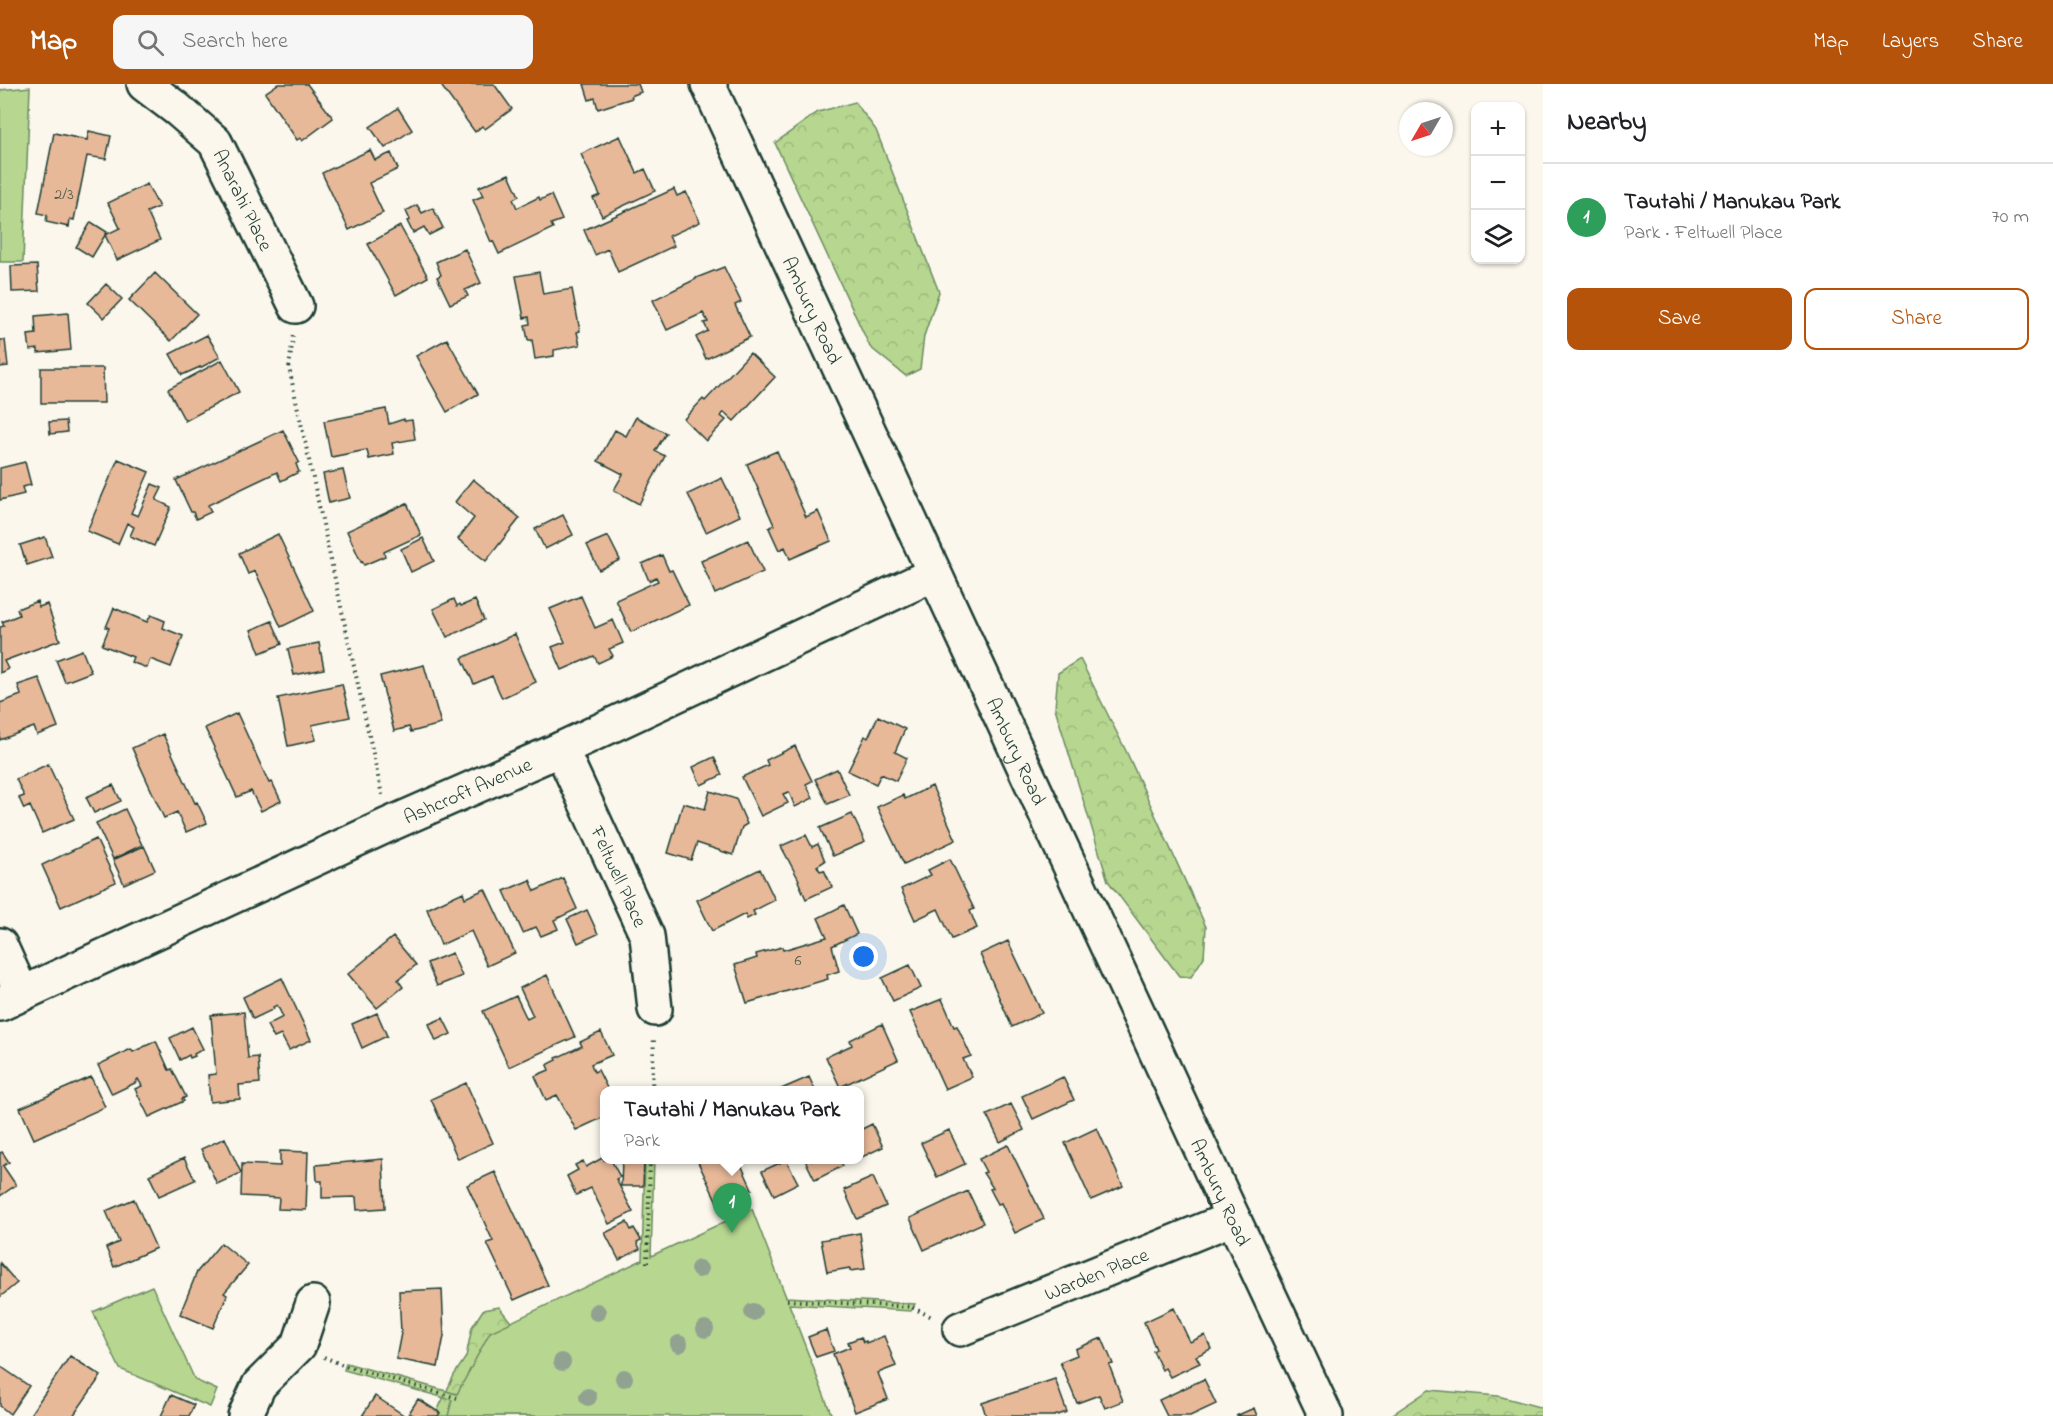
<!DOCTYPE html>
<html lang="en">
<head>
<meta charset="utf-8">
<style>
	body { margin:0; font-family:"Indie Flower",sans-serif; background:#f6f6f6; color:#202124 }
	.controls { position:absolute; right:18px; top:18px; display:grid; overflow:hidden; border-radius:12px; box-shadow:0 2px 4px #0004 }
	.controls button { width:54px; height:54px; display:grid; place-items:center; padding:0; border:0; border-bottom:2px solid #e0e0e0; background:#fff; color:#202124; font:30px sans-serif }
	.compass { position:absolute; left:1399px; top:18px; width:54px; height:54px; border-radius:50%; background:#fff; box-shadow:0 2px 4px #0004; rotate:231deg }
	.you { position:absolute; left:864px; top:873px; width:21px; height:21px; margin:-15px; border:4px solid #fff; border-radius:50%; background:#1a73e8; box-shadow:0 0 0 9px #1a73e833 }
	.badge { display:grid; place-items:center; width:39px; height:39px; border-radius:50%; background:#b45309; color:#fff; font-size:20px; font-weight:700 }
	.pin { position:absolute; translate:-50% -50px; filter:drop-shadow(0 2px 3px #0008) }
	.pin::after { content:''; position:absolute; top:32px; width:21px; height:18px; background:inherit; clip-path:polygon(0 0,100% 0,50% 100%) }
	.popup { position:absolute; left:600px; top:1002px; width:264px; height:78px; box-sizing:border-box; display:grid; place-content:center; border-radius:12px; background:#fff; filter:drop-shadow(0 2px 4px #0005); font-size:20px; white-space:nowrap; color:#757577 }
	.popup b { font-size:22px; color:#202124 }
	.popup::after { content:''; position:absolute; left:50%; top:100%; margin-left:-12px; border:12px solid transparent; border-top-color:#fff }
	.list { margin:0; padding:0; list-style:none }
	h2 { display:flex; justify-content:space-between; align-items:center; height:78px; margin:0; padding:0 24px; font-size:26px }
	h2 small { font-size:20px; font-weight:400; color:#757577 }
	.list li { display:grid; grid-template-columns:39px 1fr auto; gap:18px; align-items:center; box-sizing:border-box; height:108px; padding:0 24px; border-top:2px solid #e0e0e0 }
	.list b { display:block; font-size:22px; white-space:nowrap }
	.list p { margin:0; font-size:20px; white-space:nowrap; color:#757577 }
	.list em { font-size:20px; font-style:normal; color:#757577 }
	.actions { display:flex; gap:12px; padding:18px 24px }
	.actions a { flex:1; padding:14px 0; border:2px solid #b45309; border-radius:12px; text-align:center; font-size:21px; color:#b45309 }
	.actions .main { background:#b45309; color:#fff }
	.icon { flex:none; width:33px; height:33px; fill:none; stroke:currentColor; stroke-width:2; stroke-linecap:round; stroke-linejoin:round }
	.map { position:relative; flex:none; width:1543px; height:1332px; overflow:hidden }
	header { display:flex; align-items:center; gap:36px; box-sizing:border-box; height:84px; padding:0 30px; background:#b45309; color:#fff }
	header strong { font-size:28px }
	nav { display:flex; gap:33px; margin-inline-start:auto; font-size:21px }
	.search { width:420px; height:54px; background:#f6f6f6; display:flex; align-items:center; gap:15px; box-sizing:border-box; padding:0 21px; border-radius:12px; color:#757577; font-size:22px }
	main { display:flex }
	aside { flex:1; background:#fff }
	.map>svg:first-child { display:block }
	.forest { fill:url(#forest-crowns); stroke:#6b8a62; stroke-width:1.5 }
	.park { fill:#b7d790; stroke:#6b8a62; stroke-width:1.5 }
	.building { fill:#e8b999; stroke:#1f3d34; stroke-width:1.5 }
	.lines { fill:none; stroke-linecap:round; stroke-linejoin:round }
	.street-casing { stroke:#1f3d34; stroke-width:38 }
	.path { stroke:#1f3d34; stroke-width:4; stroke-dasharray:1.5 4.5; stroke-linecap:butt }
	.street { stroke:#fbf7ec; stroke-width:33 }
	.tree { fill:#92a291 }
	.labels { text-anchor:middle; stroke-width:4.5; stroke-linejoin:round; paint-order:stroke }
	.number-label { font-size:16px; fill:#515c4d }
	.street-label { font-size:20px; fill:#1f3d34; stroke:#fbf7ec }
</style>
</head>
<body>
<header>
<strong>Map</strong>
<div class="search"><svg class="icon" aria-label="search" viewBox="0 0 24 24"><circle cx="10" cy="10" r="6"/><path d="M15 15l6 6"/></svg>Search here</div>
<nav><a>Map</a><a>Layers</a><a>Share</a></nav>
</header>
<main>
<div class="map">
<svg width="1543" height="1332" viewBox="0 0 1543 1332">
	<defs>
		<pattern id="forest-crowns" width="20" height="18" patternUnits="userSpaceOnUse" patternTransform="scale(1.5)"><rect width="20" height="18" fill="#b7d790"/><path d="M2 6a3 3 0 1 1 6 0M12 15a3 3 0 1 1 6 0" fill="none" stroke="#9db97d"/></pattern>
	</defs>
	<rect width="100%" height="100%" fill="#fbf7ec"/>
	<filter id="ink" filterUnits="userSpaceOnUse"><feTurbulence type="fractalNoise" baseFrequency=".0167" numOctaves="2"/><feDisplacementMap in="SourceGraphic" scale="12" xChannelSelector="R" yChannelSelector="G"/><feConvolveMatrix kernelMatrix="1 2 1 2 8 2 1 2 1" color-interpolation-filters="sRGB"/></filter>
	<g filter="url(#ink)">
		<path class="forest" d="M855 18 876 46 939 208 924 252 920 285 906 292 870 263 775 59 818 28Z
			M1080 575 1127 669 1206 843 1204 873 1191 893 1179 892 1108 797 1055 624 1058 589Z
			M499 1223 532 1265 545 1332H435L454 1291 466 1273 472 1243 483 1226Z
			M1429 1306 1498 1312 1543 1324V1332H1390Z"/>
		<path class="park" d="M30 3 23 178H0V6Z
			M645 1076H654L651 1172 752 1125 786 1213 915 1220 911 1227 789 1220 832 1332H448L452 1316 344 1286 346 1279 457 1310 490 1248 642 1176Z
			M152 1202 195 1296 217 1306 210 1323 120 1285 93 1228Z"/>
		<path class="building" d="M278 0H307L333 34 302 57 300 54 297 56 265 9Z
			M446 0H494L512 25 485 45 482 42 475 48 442 3Z
			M584 0H638L641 8 631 12 632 14 598 25 595 14 589 16Z
			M398 24 412 46 385 64 370 43Z
			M89 47 111 52 106 75 87 72 74 136 70 135 69 143 46 138 47 131 38 129 54 49 87 56Z
			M620 52 637 89 645 85 655 107 602 132 593 114 600 111 581 70Z
			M370 66 375 76 391 69 398 85 369 99 383 129 349 146 322 89Z
			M509 90 519 112 513 115 517 124 539 113 540 116 551 111 562 136 551 140 553 144 499 170 493 157 491 158 473 116 483 112 479 103Z
			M147 100 159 123 147 128 160 156 117 176 105 151 120 144 108 119Z
			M674 105 677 112 686 108 700 138 669 152 674 162 618 188 608 165 595 171 584 146Z
			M417 121 422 129 433 124 443 144 429 151 424 143 413 149 407 137 410 136 406 127Z
			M91 138 107 148 92 173 76 163Z
			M400 142 428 193 396 211 368 160Z
			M465 165 481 199 465 206 468 212 450 220 437 193 441 191 436 178Z
			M37 181 39 207 12 208 11 182Z
			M724 183 741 218 735 221 750 253 706 275 696 253 708 247 704 239 708 238 703 229 667 246 653 216 696 195V194Z
			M539 188 543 210 572 205 580 247 577 248 580 261 554 266V272L535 275 532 256H528L525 241 530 240 529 233 524 234 516 192Z
			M155 189 197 230 171 257 129 216Z
			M106 200 122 215 104 234 88 219Z
			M68 229 71 266 38 269V265L30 266 28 251 36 250 35 232Z
			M207 251 220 273 200 284V283L182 291 170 270Z
			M447 255 478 310 447 328 416 272Z
			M0 256H5L8 282 0 283Z
			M750 269 775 293 734 337 724 328 721 332 726 336 706 357 684 335 703 315 705 317Z
			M222 276 239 308 185 337 168 305Z
			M41 284H103L104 319H41Z
			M386 325 389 340 404 335V337L412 336 415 355 392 359 394 370 369 375 367 366 331 373 324 337Z
			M636 333 666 349 655 367 665 372 639 420 614 406 623 390 598 377 615 346 626 352Z
			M66 337 67 348 50 350 49 338Z
			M283 346 299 378 296 380 299 388 281 397 277 388 208 421 211 428 196 435 193 428H191L176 396Z
			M777 367 806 433 818 427 831 457 790 475 785 463 779 466 769 444 774 441 747 380Z
			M118 375 149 388 131 429 138 432 152 400 162 404 156 416 171 423 154 462 130 452 134 443 127 439 118 460 87 447Z
			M25 378 31 401 22 403 24 410 0 416V384Z
			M343 386 350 414 329 419 323 390Z
			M722 394 740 432 706 448 688 410Z
			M473 395 520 434 486 477 458 455 474 434 455 418Z
			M407 419 421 451 384 468 385 472 364 481 362 477 361 478 347 447Z
			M563 431 573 451 545 465 535 445Z
			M278 450 314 527 281 543 255 487 248 490 239 469Z
			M608 452 620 476 599 486 587 461Z
			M45 453 52 473 27 481 20 461Z
			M423 454 434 477 411 488 401 465Z
			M748 456 763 488 715 510 701 477Z
			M662 471 669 487 672 486 689 521 631 548 616 516 658 497 656 493 649 497 642 480Z
			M581 512 595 544 613 536 623 559 609 565 613 572 598 579 594 572 562 586 552 563 565 558 550 525Z
			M454 515 457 522 460 520 461 522 475 516 484 536 447 553 433 525Z
			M37 517 39 523 47 520 60 556 4 577 8 585 0 589V543L4 542 2 538 19 531 17 525Z
			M114 524 147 538 151 531 165 537 163 544 183 552 171 583 150 575 147 584 131 578 133 573 102 561 109 544 106 543Z
			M272 537 282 560 260 569 251 546Z
			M515 550 536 598 502 614 492 592 474 600 462 574Z
			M319 559 324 585 294 591 288 565Z
			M82 566 91 588 65 598 56 576Z
			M424 581 441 640 411 648 409 643 394 647 380 592Z
			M39 594 58 643 37 651 34 643 0 656V619L21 611 18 601Z
			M342 600 350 633 312 641 316 656 288 662 278 614Z
			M237 629 269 699 272 698 281 717 261 727 251 707 237 713 205 644Z
			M878 632 905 645 895 668 907 674 896 697 881 690 876 700 848 687 865 652 868 654Z
			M163 650 195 719 197 718 207 739 186 748 177 728 164 734 132 664Z
			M795 662 812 697 806 700 813 714 795 723 789 708 783 710 788 719 761 732 742 693 768 681 766 676Z
			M714 673 722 691 701 701 693 683Z
			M48 680 74 735 42 749 30 722 24 725 19 714 24 712 16 695Z
			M837 685 849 711 828 720 815 695Z
			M113 701 121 717 94 729 86 713Z
			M932 702 956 756 904 780 877 723 903 711 905 715Z
			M710 707 736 715 747 740 742 743 733 771 697 759 691 776 668 769 683 719 705 725Z
			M125 725 142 761 113 775 96 739Z
			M852 730 865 758 833 772 820 744Z
			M806 751 812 763 818 760 825 777 817 782 820 787 824 786 832 803 806 815 798 797 799 796 781 762Z
			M96 755 116 798 61 823 42 781Z
			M144 762 155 786 124 800 113 776Z
			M950 775 974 825 970 827 977 844 952 855 938 825 915 836 901 805 931 791 928 786Z
			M760 785 775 816 753 827 755 831 747 835 745 830 712 847 697 816Z
			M563 794 577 825 554 836 558 845 541 852 536 843 523 849 504 807 530 796 535 807Z
			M485 805 515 869 487 882 471 847 441 861 427 825 463 808 465 814Z
			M844 821 857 850 832 862 839 887 827 891 828 895 747 919 735 881 757 874 756 870 782 863 783 866 827 853 818 834Z
			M587 826 598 850 578 859 567 835Z
			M393 853 416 881 398 896 403 903 377 924 348 890Z
			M1008 857 1042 929 1012 943 980 870Z
			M452 869 462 892 437 902 427 879Z
			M910 881 921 904 893 917 882 894Z
			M547 891 575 953 509 983 483 927 516 912 527 935 533 932 520 904Z
			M282 894 311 956 289 966 281 951 274 954 267 941 283 933 277 921 273 923 274 925 253 935 243 913Z
			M942 915 954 943 957 942 971 972 963 975 972 993 945 1005 910 928Z
			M244 928 248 974 258 973 260 999 239 1001 240 1015 210 1018 208 991 216 990 211 931Z
			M377 929 387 952 362 964 352 940Z
			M443 934 451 950 436 957 429 940Z
			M882 940 898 976 840 1003 826 973 852 961 850 956Z
			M192 943 203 965 194 970 195 972 190 974 189 971 180 976 170 954Z
			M601 948 612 971 591 980 594 988 598 986 608 1006H604V1033L576 1046 557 1011 546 1016 535 992 549 986 547 981 557 976 556 974 582 962 580 958Z
			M156 957 169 986 172 985 186 1013 182 1015 184 1017 149 1033 135 1005 142 1002 138 995 136 997 137 998 112 1010 98 981 131 965 133 968Z
			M91 993 105 1023 34 1055 20 1024Z
			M809 993 815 1006H779Z
			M1063 993 1074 1016 1033 1035 1022 1012Z
			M466 999 493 1059 458 1075 431 1015Z
			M1011 1020 1024 1046 1000 1058 987 1031Z
			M872 1040 883 1063 862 1073 860 1068V1046Z
			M1097 1044 1123 1102 1091 1116 1065 1059Z
			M949 1046 965 1080 937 1093 921 1059Z
			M225 1054 241 1089 217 1100 201 1065Z
			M1008 1061 1044 1135 1015 1149 1001 1119 998 1120 990 1105 993 1104 983 1089 986 1088 979 1075Z
			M280 1067 308 1068 306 1126 278 1125 279 1114 241 1112 242 1080 280 1082Z
			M2 1068 9 1078 3 1082 16 1101 0 1112V1069Z
			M604 1073V1076H611L620 1093 616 1095 633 1128 609 1140 591 1104 576 1111 567 1092 578 1086 575 1081 583 1077 586 1083Z
			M184 1074 195 1096 159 1112 149 1091Z
			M383 1075 385 1124 357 1126 356 1113 322 1114V1097H317L316 1081Z
			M622 1076H644L643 1102H621Z
			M697 1076H739L752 1105 718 1120Z
			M786 1076 798 1099 774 1111 762 1087Z
			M805 1076H840L843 1082 815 1096Z
			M495 1088 548 1201 514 1216 487 1159 493 1157 467 1101Z
			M873 1093 886 1122 857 1135 844 1106Z
			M968 1107 983 1139 924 1166 910 1134Z
			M134 1115 156 1164 114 1183 106 1164 119 1158 106 1127Z
			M627 1138 631 1146 634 1144 641 1156 637 1158 640 1165 619 1176 605 1149Z
			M860 1149 865 1185 850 1187V1184L827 1188 821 1156Z
			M221 1159 248 1181 224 1209 227 1211 213 1244 180 1230 197 1188Z
			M0 1179 17 1199 0 1213Z
			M442 1205 444 1252 438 1283 396 1275 401 1249 399 1207Z
			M1174 1224 1190 1258 1205 1251 1211 1265 1196 1272 1200 1279 1170 1293 1165 1284 1162 1286 1153 1267 1156 1265 1144 1238Z
			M826 1246 834 1267 816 1273 808 1253Z
			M884 1252 896 1282 878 1289 888 1315 855 1328 833 1270 850 1263 848 1258 861 1253 863 1258 866 1257V1259Z
			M1102 1254 1113 1280 1109 1281 1123 1317 1105 1324 1099 1311 1077 1319 1060 1278 1077 1271 1075 1265Z
			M70 1272 101 1292 73 1332H29Z
			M0 1282 29 1302 10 1330 0 1322Z
			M1055 1295 1067 1328 1054 1332H986L982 1319Z
			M1204 1295 1216 1320 1190 1332H1167L1159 1316Z
			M171 1311 194 1321 189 1332H161Z
			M375 1312 405 1332H362Z
			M418 1315 440 1329 438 1332H415L409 1329Z
			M1254 1324 1257 1332H1236Z"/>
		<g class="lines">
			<defs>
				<g id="street">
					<path id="s1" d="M144 0 177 25 215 58 296 222"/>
					<path id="s2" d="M708 0 1233 1134 1326 1332"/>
					<path id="s3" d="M561 665 647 852 655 925"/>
					<path d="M0 861 22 910"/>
					<path id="s4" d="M0 920 388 741 561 665 934 490"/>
					<path id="s5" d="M960 1245 1233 1134"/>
					<path d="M245 1332 259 1301 299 1261 313 1219"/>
				</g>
			</defs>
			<use href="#street" class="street-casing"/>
			<path class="path" d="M293 252 289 284 382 711
				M652 1006 654 953
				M647 1179 650 1076
				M787 1216 911 1223 934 1234
				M324 1273 345 1282 457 1314"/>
			<use href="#street" class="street"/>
		</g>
		<g class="tree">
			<circle cx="699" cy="1185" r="9"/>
			<circle cx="597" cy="1228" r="9"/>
			<circle cx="753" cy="1228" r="9"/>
			<circle cx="705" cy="1245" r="9"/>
			<circle cx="679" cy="1260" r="9"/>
			<circle cx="562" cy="1278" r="9"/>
			<circle cx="624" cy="1294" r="9"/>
			<circle cx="588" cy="1313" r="9"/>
		</g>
	</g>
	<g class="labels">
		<g class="number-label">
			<text x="64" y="115">2/3</text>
			<text x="798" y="881">6</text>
		</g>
		<g class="street-label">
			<text dy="7" stroke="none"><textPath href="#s1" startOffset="156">Anarahi Place</textPath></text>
			<text dy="7" stroke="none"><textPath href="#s2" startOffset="249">Ambury Road</textPath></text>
			<text dy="7" stroke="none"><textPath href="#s2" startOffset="735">Ambury Road</textPath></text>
			<text dy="7" stroke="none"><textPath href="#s4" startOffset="514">Ashcroft Avenue</textPath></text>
			<text dy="7" stroke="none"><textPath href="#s3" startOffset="140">Feltwell Place</textPath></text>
			<text dy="7" stroke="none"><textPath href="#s2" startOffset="1221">Ambury Road</textPath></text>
			<text dy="7" stroke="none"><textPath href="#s5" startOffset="147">Warden Place</textPath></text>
		</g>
	</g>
</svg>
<div class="controls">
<button>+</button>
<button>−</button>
<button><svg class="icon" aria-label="layers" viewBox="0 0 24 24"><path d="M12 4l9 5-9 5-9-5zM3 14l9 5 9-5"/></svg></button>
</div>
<svg class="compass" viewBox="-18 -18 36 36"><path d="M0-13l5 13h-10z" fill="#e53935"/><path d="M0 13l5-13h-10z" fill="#757577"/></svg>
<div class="you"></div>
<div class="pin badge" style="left:732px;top:1149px;background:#2e9e5b">1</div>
<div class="popup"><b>Tautahi / Manukau Park</b>Park</div>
</div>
<aside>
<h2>Nearby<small></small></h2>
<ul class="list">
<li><span class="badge" style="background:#2e9e5b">1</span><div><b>Tautahi / Manukau Park</b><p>Park · Feltwell Place</p></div><em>70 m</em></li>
</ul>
<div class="actions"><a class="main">Save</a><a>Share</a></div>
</aside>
</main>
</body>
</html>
